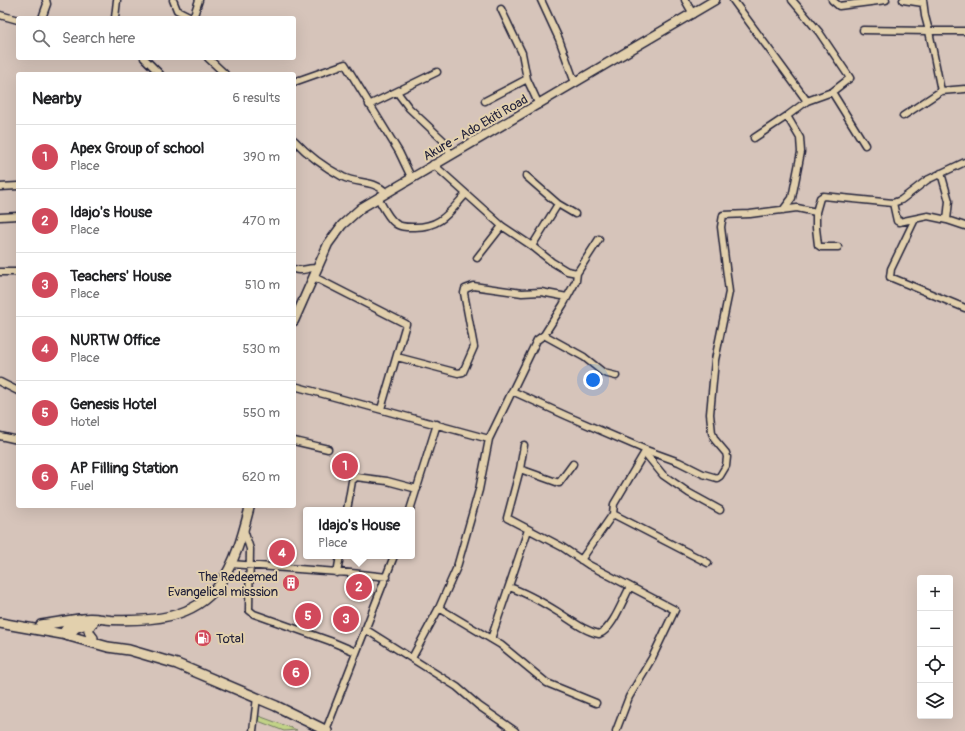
<!DOCTYPE html>
<html lang="en">
<head>
<meta charset="utf-8">
<style>
	body { margin:0; font-family:Pangolin,sans-serif; background:#f6f6f6; color:#202124 }
	.controls { position:absolute; right:12px; bottom:12px; display:grid; overflow:hidden; border-radius:4px; box-shadow:0 4px 16px #0002 }
	.controls button { width:36px; height:36px; display:grid; place-items:center; padding:0; border:0; border-bottom:1px solid #e0e0e0; background:#fff; color:#202124; font:20px sans-serif }
	.you { position:absolute; left:593px; top:380px; width:14px; height:14px; margin:-10px; border:3px solid #fff; border-radius:50%; background:#1a73e8; box-shadow:0 0 0 6px #1a73e833 }
	.badge { display:grid; place-items:center; width:26px; height:26px; border-radius:50%; background:#d1495b; color:#fff; font-size:13px; font-weight:700 }
	.pin { position:absolute; translate:-50% -50%; border:2px solid #fff; box-shadow:0 1px 4px #0006 }
	.popup { position:absolute; left:303px; top:507px; width:112px; height:52px; box-sizing:border-box; display:grid; place-content:center; border-radius:4px; background:#fff; filter:drop-shadow(0 1px 3px #0005); font-size:13px; white-space:nowrap; color:#757577 }
	.popup b { font-size:15px; color:#202124 }
	.popup::after { content:''; position:absolute; left:50%; top:100%; margin-left:-8px; border:8px solid transparent; border-top-color:#fff }
	.list { margin:0; padding:0; list-style:none }
	h2 { display:flex; justify-content:space-between; align-items:center; height:52px; margin:0; padding:0 16px; font-size:17px }
	h2 small { font-size:13px; font-weight:400; color:#757577 }
	.list li { display:grid; grid-template-columns:26px 1fr auto; gap:12px; align-items:center; box-sizing:border-box; height:64px; padding:0 16px; border-top:1px solid #e0e0e0 }
	.list b { display:block; font-size:15px; white-space:nowrap }
	.list p { margin:0; font-size:13px; white-space:nowrap; color:#757577 }
	.list em { font-size:13px; font-style:normal; color:#757577 }
	.icon { flex:none; width:22px; height:22px; fill:none; stroke:currentColor; stroke-width:2; stroke-linecap:round; stroke-linejoin:round }
	.map { position:relative; flex:none; width:965px; height:731px; overflow:hidden }
	.search { position:absolute; background:#fff; box-shadow:0 4px 16px #0002; left:16px; top:16px; width:280px; height:44px; display:flex; align-items:center; gap:10px; box-sizing:border-box; padding:0 14px; border-radius:4px; color:#757577; font-size:15px }
	.panel { position:absolute; background:#fff; box-shadow:0 4px 16px #0002; left:16px; top:72px; width:280px; height:436px; border-radius:4px }
	.map>svg:first-child { display:block }
	.green { fill:#c1d287; stroke:#727a61 }
	.lines { fill:none; stroke-linecap:round; stroke-linejoin:round }
	.minor-casing { stroke:#22223b; stroke-width:9 }
	.major-casing { stroke:#22223b; stroke-width:11 }
	.highway-casing { stroke:#22223b; stroke-width:12 }
	.minor { stroke:#e2d0ad; stroke-width:6 }
	.major { stroke:#e2d0ad; stroke-width:8 }
	.highway { stroke:#e2d0ad; stroke-width:9 }
	.labels { text-anchor:middle; stroke-width:4; stroke-linejoin:round; paint-order:stroke }
	.street-label { font-size:13px; fill:#22223b; stroke:#e2d0ad }
	.poi-label { font-size:13px; fill:#22223b; stroke:#e2d0ad; text-anchor:end }
</style>
</head>
<body>
<div class="map">
<svg width="965" height="731" viewBox="0 0 965 731">
	<rect width="100%" height="100%" fill="#d6c4ba"/>
	<filter id="ink" filterUnits="userSpaceOnUse"><feTurbulence type="fractalNoise" baseFrequency=".025" numOctaves="2"/><feDisplacementMap in="SourceGraphic" scale="8" xChannelSelector="R" yChannelSelector="G"/><feConvolveMatrix kernelMatrix="1 2 1 2 8 2 1 2 1" color-interpolation-filters="sRGB"/></filter>
	<g filter="url(#ink)">
		<path class="green" d="M256 715 297 730 284 731 253 719Z"/>
		<g class="lines">
			<defs>
				<path id="minor" d="M173 0 177 10 193 18 199 0
					M541 0 559 39 575 83
					M685 0 693 14
					M733 0 807 101
					M832 0 839 6 886 0
					M903 0 923 3
					M923 0 925 16 929 31H965
					M501 9 522 53 527 79 539 105
					M0 15 18 20
					M42 18 47 4 46 0
					M115 18 117 0
					M863 30 929 31 941 91 965 89
					M144 58 160 74
					M208 58 225 74
					M294 82 345 64 399 152 411 177
					M397 92 409 108 445 142 450 154
					M832 92 865 145
					M485 101 527 79
					M369 105 437 72
					M903 116 941 91
					M754 138 787 116
					M294 140C307 154 326 168 343 177 358 184 373 180 386 192
					M433 164 502 226 532 246 552 262 567 271 577 273
					M941 173 949 201 947 220 965 226
					M526 176 558 204 575 214
					M0 187 18 186
					M378 198C382 205 388 218 395 223 399 227 406 227 412 227 440 228 448 214 465 195
					M893 203 897 221 899 222 928 216 947 220
					M783 210 792 198 801 152 800 138 787 116 807 101 832 92 850 78 819 32 792 0
					M816 212V228L818 245 821 247H838
					M0 217 18 216
					M915 219 891 269 890 277 965 308
					M532 246 558 204
					M477 258 502 226
					M294 269C303 273 309 266 317 269
					M0 272H18
					M314 277 406 324 381 409
					M544 335 584 357 604 373 616 376
					M397 357 458 373 463 372 474 347 464 293 465 289 473 286 522 293 541 292 567 297
					M0 382 18 391
					M294 386 489 439
					M512 391 567 416 646 450 679 462 703 474 717 478 720 476 726 466 727 457 726 453 715 440 712 433 710 414 715 360 729 292 721 227 723 215 750 214 797 208 816 212 820 198 823 196 893 203 901 200 927 180 965 162
					M0 436 18 440
					M294 441 328 449
					M524 445 520 469 507 518 562 547 589 565 675 610 652 658 629 697 616 731
					M645 453 663 475 689 493 720 510
					M520 469 559 483 573 464
					M347 510 352 481 356 477 387 481 417 489
					M410 510 437 424
					M613 514 708 563
					M244 530 250 549 249 610 254 614 330 641 356 652
					M581 560 613 514 614 504 646 450
					M231 564 351 573 387 577
					M337 573 340 556
					M509 587C527 593 542 602 558 612 571 620 584 631 599 634 613 629 623 599 630 587
					M439 608 501 645 547 683 596 703
					M365 629 457 687 479 706 515 731
					M491 639 528 530
					M412 658 439 608 457 567 479 490 489 439 537 340 544 335 563 305 576 281 577 273 599 239
					M326 730 394 556
					M253 731 257 697"/>
				<path id="major" d="M294 321 328 244 342 225 361 208 715 0
					M62 634C66 628 70 623 77 620 88 616 100 619 111 620 150 621 193 620 219 585 236 562 243 533 250 506
					M68 636 76 628 94 622"/>
				<path id="highway" d="M93 622C87 628 88 632 93 638
					M0 623 62 634 108 647 129 650 177 664 276 706 327 731
					M41 625 79 619"/>
			</defs>
			<use href="#minor" class="minor-casing"/>
			<use href="#major" class="major-casing"/>
			<use href="#highway" class="highway-casing"/>
			<use href="#minor" class="minor"/>
			<use href="#major" class="major"/>
			<use href="#highway" class="highway"/>
		</g>
	</g>
	<defs>
		<symbol id="building-disc" viewBox="-11 -11 22 22"><circle r="9.5" fill="#d1495b" stroke="#e2d0ad"/><path d="M-4-6H4V6H1V3H-1V6H-4ZM-2.5-4.3h1.7v1.8h-1.7ZM.8-4.3h1.7v1.8H.8ZM-2.5-1h1.7V.8h-1.7ZM.8-1h1.7V.8H.8Z" fill="#fff"/></symbol>
		<symbol id="fuel-disc" viewBox="-11 -11 22 22"><circle r="9.5" fill="#d1495b" stroke="#e2d0ad"/><path d="M-5.5-6h7V0h2V4h1.3V-2.5L3-4.5l.8-.8L6-3V5H2.5V1h-1V6h-7ZM-4.2-4.7v3.2H.2V-4.7Z" fill="#fff"/></symbol>
	</defs>
	<g fill-rule="evenodd">
		<use href="#building-disc" x="281" y="573" width="20" height="20"/>
		<use href="#fuel-disc" x="193" y="628" width="20" height="20"/>
	</g>
	<g class="labels">
		<g class="street-label">
			<text transform="translate(475 127) rotate(-30)" y="5">Akure - Ado Ekiti Road</text>
		</g>
		<g class="poi-label">
			<text x="278" y="581">The Redeemed<tspan x="278" dy="15">Evangelical misssion</tspan></text>
			<text x="216" y="643" text-anchor="start">Total</text>
		</g>
	</g>
</svg>
<div class="controls">
<button>+</button>
<button>−</button>
<button><svg class="icon" aria-label="locate" viewBox="0 0 24 24"><circle cx="12" cy="12" r="6"/><path d="M12 2v4M12 18v4M2 12h4M18 12h4"/></svg></button>
<button><svg class="icon" aria-label="layers" viewBox="0 0 24 24"><path d="M12 4l9 5-9 5-9-5zM3 14l9 5 9-5"/></svg></button>
</div>
<div class="you"></div>
<div class="pin badge" style="left:345px;top:466px">1</div>
<div class="pin badge" style="left:359px;top:587px">2</div>
<div class="popup"><b>Idajo's House</b>Place</div>
<div class="pin badge" style="left:346px;top:619px">3</div>
<div class="pin badge" style="left:282px;top:553px">4</div>
<div class="pin badge" style="left:308px;top:616px">5</div>
<div class="pin badge" style="left:296px;top:673px">6</div>
<div class="search"><svg class="icon" aria-label="search" viewBox="0 0 24 24"><circle cx="10" cy="10" r="6"/><path d="M15 15l6 6"/></svg>Search here</div>
<section class="panel">
<h2>Nearby<small>6 results</small></h2>
<ul class="list">
<li><span class="badge">1</span><div><b>Apex Group of school</b><p>Place</p></div><em>390 m</em></li>
<li><span class="badge">2</span><div><b>Idajo's House</b><p>Place</p></div><em>470 m</em></li>
<li><span class="badge">3</span><div><b>Teachers' House</b><p>Place</p></div><em>510 m</em></li>
<li><span class="badge">4</span><div><b>NURTW Office</b><p>Place</p></div><em>530 m</em></li>
<li><span class="badge">5</span><div><b>Genesis Hotel</b><p>Hotel</p></div><em>550 m</em></li>
<li><span class="badge">6</span><div><b>AP Filling Station</b><p>Fuel</p></div><em>620 m</em></li>
</ul>
</section>
</div>
</body>
</html>
